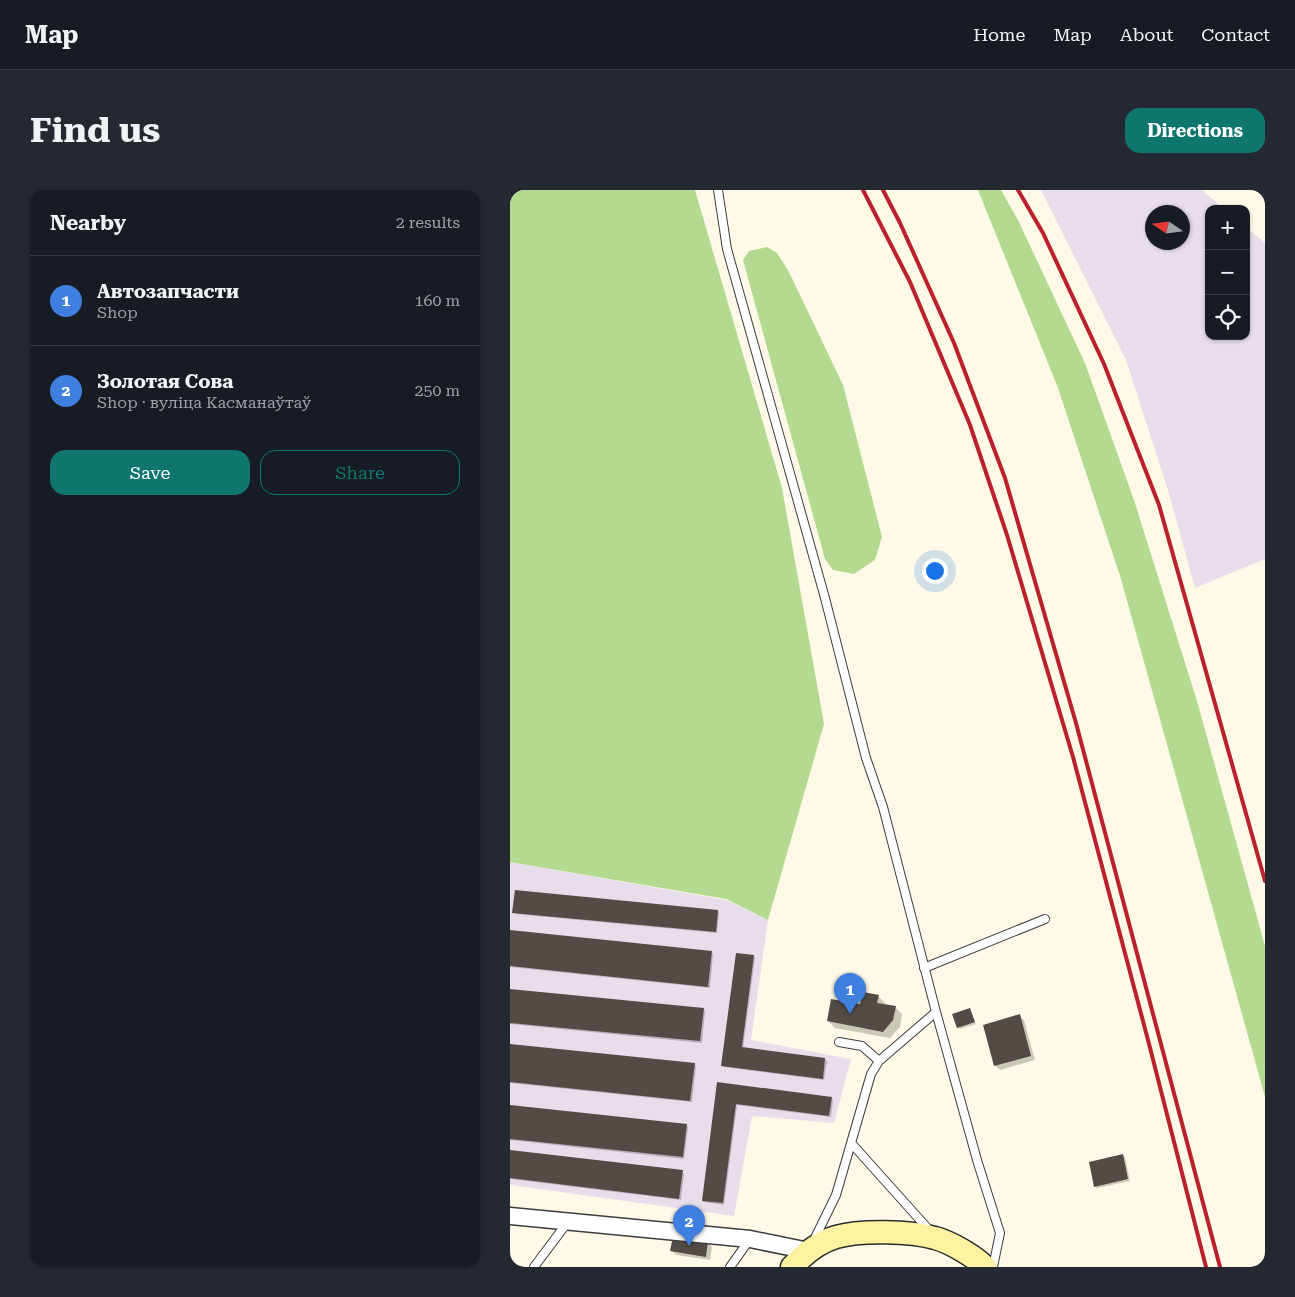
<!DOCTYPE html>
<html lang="en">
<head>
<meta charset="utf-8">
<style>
	body { margin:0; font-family:"Roboto Serif",serif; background:#242831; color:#f1f3f6 }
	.controls { position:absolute; right:15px; top:15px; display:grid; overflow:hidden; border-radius:10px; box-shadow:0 1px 4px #0004 }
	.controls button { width:45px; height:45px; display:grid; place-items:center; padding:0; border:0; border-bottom:1px solid #363941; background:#171b24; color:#f1f3f6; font:25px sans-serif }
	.compass { position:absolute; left:635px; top:15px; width:45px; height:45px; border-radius:50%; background:#171b24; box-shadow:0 1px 4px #0004; rotate:283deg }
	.you { position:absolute; left:424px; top:380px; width:18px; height:18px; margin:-12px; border:4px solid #fff; border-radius:50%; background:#1a73e8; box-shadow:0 0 0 8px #1a73e833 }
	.badge { display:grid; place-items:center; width:32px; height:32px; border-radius:50%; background:#0f766e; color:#fff; font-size:16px; font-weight:700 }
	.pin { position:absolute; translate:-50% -41px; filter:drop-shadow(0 1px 2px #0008) }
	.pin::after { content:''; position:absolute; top:26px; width:18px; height:15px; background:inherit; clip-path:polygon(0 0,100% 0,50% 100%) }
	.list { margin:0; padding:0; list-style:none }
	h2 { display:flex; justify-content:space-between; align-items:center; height:65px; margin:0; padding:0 20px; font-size:21px }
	h2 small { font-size:16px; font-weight:400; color:#9ea1a6 }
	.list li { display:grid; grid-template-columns:32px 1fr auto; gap:15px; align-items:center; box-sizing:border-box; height:90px; padding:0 20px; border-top:1px solid #363941 }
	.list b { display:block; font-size:19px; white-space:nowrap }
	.list p { margin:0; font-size:16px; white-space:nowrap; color:#9ea1a6 }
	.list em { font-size:16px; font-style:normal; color:#9ea1a6 }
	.actions { display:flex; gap:10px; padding:15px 20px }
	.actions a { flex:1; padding:11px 0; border:1px solid #0f766e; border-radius:15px; text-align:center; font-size:18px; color:#0f766e }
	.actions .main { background:#0f766e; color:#fff }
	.icon { flex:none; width:28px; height:28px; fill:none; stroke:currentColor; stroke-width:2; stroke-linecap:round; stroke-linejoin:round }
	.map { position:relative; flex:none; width:755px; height:1077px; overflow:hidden; border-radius:15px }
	header { display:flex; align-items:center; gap:30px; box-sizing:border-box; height:70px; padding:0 25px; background:#171b24; border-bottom:1px solid #363941 }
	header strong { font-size:24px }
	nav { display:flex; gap:28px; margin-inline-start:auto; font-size:18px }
	.intro { display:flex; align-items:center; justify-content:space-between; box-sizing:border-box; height:120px; padding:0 30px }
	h1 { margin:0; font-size:35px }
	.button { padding:12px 22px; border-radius:15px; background:#0f766e; color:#fff; font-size:18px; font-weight:700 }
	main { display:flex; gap:30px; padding:0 30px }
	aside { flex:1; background:#171b24; border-radius:15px; box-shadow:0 1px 4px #0004 }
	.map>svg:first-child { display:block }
	.industrial { fill:#e8ddea; fill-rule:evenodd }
	.forest { fill:#b3da90 }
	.shadow { fill:#0003 }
	.building { fill:#534b46 }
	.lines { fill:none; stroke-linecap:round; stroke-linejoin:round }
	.lane-casing { stroke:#3d3d3d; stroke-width:10 }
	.street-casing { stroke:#3d3d3d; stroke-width:19 }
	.secondary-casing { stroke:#2c2c2c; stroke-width:25 }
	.lane { stroke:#fff; stroke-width:8 }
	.street { stroke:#fff; stroke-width:16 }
	.secondary { stroke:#fff3a2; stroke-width:22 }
	.rail { stroke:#bb212c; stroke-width:4 }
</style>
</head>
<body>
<header>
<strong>Map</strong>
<nav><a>Home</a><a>Map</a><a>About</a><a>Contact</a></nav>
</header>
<div class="intro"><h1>Find us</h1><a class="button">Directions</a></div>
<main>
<aside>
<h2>Nearby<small>2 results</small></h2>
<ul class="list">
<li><span class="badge" style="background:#3f7fe0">1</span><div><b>Автозапчасти</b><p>Shop</p></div><em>160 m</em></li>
<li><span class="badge" style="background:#3f7fe0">2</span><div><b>Золотая Сова</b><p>Shop · вуліца Касманаўтаў</p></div><em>250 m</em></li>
</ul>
<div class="actions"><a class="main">Save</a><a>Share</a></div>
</aside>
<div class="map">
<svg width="755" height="1077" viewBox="0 0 755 1077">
	<rect width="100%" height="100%" fill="#fffae7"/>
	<path class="industrial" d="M531 0H692L714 19H699V146H736V37L755 53V369L685 398 657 297 616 170ZM642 22H672V52H642Z
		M0 672 216 710 258 730 241 850 341 869 324 933 242 926 224 1026 0 995Z"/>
	<path class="forest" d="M0 0H185L272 298 314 534 258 730 216 709 0 672Z
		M468 0H491L508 30 575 173 624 310 687 511 755 756V907L611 389 548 198Z
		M257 57 267 63 279 82 333 195 372 347 365 370 344 384 323 380 315 369 233 70 239 61Z"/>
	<path class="shadow" d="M208 721 209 723 207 743 6 724 4 722Z
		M0 741 201 762 203 764 200 798 0 777Z
		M243 766 245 768 233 858 315 869 317 871 314 890 214 877 212 875Z
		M0 801 193 819 195 821 192 853 0 834Z
		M368 806 375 813V816L385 817 392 824 390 837 380 848 325 838 318 831Z
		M460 820 466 834 450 839 448 837Z
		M509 826 514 830 525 870 490 880 485 875Z
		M0 855 184 874 186 876 182 912 0 893Z
		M208 894 321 908 323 910 321 927 227 915 214 1015 195 1012 193 1010Z
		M0 916 176 935 178 937 174 969 0 950Z
		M0 961 172 982 174 984 171 1010 0 989Z
		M613 965 615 967 620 991 587 998 585 996Z
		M198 1053 202 1057 200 1070 166 1065 161 1060Z"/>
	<path class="building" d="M5 700 208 720 206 742 2 723Z
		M0 740 202 761 198 797 0 776Z
		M226 763 244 765 232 857 315 868 313 889 211 876Z
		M0 799 194 818 190 851 0 833Z
		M353 802 369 805 367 813 386 816 383 830 373 842 317 831 321 809 350 814Z
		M460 818 465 832 447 838 442 824Z
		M510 824 521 866 484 876 473 835Z
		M0 854 185 873 180 911 0 892Z
		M207 892 322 907 319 926 226 914 213 1013 192 1011Z
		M0 915 177 934 173 967 0 949Z
		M0 960 173 980 169 1009 0 988Z
		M613 964 618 989 584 997 579 972Z
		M163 1046 198 1051 196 1067 160 1061Z"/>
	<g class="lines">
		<defs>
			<path id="lane" d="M208 0 217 59 315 408 356 568 373 617 426 822 467 970 490 1043 483 1077
				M414 778 535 729
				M329 852 352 856 369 871
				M342 954 420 1041
				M304 1050 326 1005 361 884 369 871 426 822
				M24 1077 57 1033
				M220 1077 240 1049"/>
			<path id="street" d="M0 1026 240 1049 299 1061"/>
			<path id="secondary" d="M282 1077C294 1064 309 1052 326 1047 350 1040 401 1041 425 1048 440 1052 464 1066 475 1077"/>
		</defs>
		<use href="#lane" class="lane-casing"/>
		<use href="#street" class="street-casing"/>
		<use href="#secondary" class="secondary-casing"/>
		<use href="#lane" class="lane"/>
		<use href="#street" class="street"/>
		<use href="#secondary" class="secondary"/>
		<path class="rail" d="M353 0 400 92 460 235 497 345 563 567 638 850 696 1077
			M373 0 390 33 444 153 495 288 566 533 710 1077
			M508 0 533 43 594 174 649 315 755 691"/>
	</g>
</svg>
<div class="controls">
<button>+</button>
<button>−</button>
<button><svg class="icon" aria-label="locate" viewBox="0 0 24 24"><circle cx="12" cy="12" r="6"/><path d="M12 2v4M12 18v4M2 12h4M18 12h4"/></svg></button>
</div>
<svg class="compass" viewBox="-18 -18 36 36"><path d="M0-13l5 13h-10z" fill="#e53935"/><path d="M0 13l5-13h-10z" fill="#9ea1a6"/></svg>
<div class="you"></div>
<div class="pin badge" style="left:340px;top:824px;background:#3f7fe0">1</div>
<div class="pin badge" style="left:179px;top:1056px;background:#3f7fe0">2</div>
</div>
</main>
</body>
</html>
